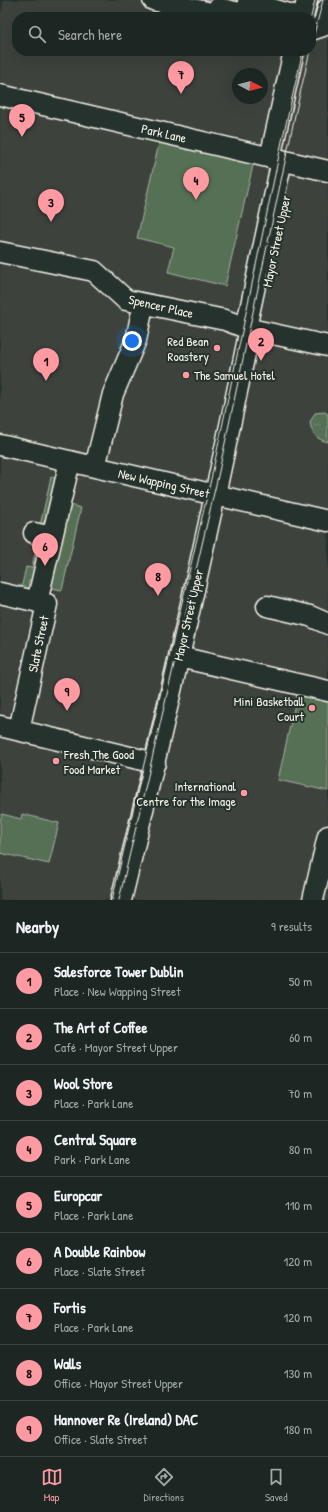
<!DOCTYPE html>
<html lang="en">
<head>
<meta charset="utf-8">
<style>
	body { margin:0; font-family:"Patrick Hand",sans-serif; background:#29322f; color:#f1f3f6 }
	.compass { position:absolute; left:232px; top:68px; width:36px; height:36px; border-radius:50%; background:#1c2622; box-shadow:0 4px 16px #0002; rotate:97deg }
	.you { position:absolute; left:132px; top:341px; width:14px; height:14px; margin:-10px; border:3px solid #fff; border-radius:50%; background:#1a73e8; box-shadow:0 0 0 6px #1a73e833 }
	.badge { display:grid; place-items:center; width:26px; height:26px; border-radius:50%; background:#ff9aa2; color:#111; font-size:13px; font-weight:700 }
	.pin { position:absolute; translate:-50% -33px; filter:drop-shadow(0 1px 2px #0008) }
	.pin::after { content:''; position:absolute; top:21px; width:14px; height:12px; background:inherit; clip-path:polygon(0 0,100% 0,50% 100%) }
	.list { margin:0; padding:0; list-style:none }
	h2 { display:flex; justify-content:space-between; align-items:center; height:52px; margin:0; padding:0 16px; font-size:17px }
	h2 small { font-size:13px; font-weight:400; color:#a0a5a5 }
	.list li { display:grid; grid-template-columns:26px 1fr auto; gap:12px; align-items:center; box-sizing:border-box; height:56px; padding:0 16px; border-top:1px solid #3a4340 }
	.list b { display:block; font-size:15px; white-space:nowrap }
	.list p { margin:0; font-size:13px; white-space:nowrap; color:#a0a5a5 }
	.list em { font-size:13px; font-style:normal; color:#a0a5a5 }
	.icon { flex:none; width:22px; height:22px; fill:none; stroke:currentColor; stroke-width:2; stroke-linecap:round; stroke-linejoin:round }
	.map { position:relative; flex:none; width:328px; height:900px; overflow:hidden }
	.search { position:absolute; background:#1c2622; box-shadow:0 4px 16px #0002; left:12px; right:12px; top:12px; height:44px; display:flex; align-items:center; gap:10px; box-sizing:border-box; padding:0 14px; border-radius:16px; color:#a0a5a5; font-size:15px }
	.sheet { height:556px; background:#1c2622 }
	nav { display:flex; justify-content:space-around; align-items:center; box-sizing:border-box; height:56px; border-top:1px solid #3a4340; background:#1c2622; font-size:11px; color:#a0a5a5 }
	nav a { display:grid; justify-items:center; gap:2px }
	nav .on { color:#ff9aa2 }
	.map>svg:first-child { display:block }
	.built { fill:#3c433d; fill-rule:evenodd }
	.grass { fill:url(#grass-tufts); stroke:#a6b09f }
	.green { fill:#577056; stroke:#a6b09f }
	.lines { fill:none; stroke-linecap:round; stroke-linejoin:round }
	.minor-casing { stroke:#f4f1e8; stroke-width:23 }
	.minor { stroke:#26332d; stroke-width:20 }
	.tram { stroke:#f4f1e8; stroke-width:1 }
	.poi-dot { fill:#ff9aa2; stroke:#26332d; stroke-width:1.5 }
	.labels { text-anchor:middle; stroke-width:4; stroke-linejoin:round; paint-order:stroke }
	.street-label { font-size:13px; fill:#f4f1e8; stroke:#26332d }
	.poi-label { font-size:13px; fill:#f4f1e8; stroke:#26332d; text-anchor:end }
</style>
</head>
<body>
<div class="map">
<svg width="328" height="900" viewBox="0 0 328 900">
	<defs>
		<pattern id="grass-tufts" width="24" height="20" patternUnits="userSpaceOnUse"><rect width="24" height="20" fill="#577056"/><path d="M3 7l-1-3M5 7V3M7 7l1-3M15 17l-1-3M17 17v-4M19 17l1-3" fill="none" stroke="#70856e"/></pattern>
	</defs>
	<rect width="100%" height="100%" fill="#26332d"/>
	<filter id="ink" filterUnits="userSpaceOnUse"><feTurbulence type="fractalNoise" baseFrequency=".025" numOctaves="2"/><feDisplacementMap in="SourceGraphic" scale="8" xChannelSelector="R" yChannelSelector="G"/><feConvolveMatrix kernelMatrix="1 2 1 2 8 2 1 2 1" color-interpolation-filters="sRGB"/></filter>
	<g filter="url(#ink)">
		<path class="built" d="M4 0H328V900H0V18ZM17 17H311V51H17ZM238 74H262V98H238Z"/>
		<path class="grass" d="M325 412 328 414V442C316 439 312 435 310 422L315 413Z"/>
		<path class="green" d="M160 139 254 161 225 286 168 272 174 247 137 238Z
			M51 477 57 478 47 527 40 526Z
			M70 505 81 508 62 590 51 588V570Z
			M35 553 40 554 41 577 29 581 28 590 21 589 26 567 32 568Z
			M298 690 328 697V791L278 780Z
			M2 814 21 819 22 814 59 823 49 864 0 853V821Z"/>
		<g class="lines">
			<defs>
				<path id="minor" d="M153 0 229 17
					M248 0 262 6 293 15
					M218 8 256 17
					M303 17 307 0
					M311 30 323 26 328 8
					M0 95 328 171
					M270 158 294 51
					M0 252 94 271 126 300 225 320 246 328 328 346
					M246 328 282 160
					M0 445 328 521
					M95 467 113 394 136 340 141 316
					M34 533 52 537
					M0 593 47 604 19 730
					M37 602 70 461
					M267 606 310 616 328 624
					M179 657 328 691
					M0 726 155 763
					M121 900C168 710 211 520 250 329
					M313 900 328 836"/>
			</defs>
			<use href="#minor" class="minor-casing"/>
			<use href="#minor" class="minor"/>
			<path class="tram" d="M311 17 315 0
				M311 46 323 0
				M112 900 212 475 282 141 303 51
				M119 900 218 476 295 115 310 51"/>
		</g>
	</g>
	<g class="poi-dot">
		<circle cx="217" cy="348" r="4"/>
		<circle cx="186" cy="375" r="4"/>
		<circle cx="312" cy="708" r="4"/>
		<circle cx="56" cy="761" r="4"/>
		<circle cx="244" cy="793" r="4"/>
	</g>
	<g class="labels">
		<g class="street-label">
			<text transform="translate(164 133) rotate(13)" y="5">Park Lane</text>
			<text transform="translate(276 241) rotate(-78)" y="5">Mayor Street Upper</text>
			<text transform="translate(161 306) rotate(13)" y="5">Spencer Place</text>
			<text transform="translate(164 483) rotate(13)" y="5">New Wapping Street</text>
			<text transform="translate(188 615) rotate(-77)" y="5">Mayor Street Upper</text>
			<text transform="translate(38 644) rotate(-78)" y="5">Slate Street</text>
		</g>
		<g class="poi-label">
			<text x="209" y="346">Red Bean<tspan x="209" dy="15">Roastery</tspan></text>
			<text x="194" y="380" text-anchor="start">The Samuel Hotel</text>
			<text x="304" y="706">Mini Basketball<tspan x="304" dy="15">Court</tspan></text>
			<text x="64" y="759" text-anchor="start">Fresh The Good<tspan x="64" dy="15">Food Market</tspan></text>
			<text x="236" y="791">International<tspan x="236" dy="15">Centre for the Image</tspan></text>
		</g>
	</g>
</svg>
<svg class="compass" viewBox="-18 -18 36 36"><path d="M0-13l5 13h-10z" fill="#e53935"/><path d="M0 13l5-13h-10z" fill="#a0a5a5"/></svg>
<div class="you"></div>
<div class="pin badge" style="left:46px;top:381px">1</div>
<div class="pin badge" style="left:261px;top:361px">2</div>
<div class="pin badge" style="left:51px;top:222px">3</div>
<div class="pin badge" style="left:196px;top:200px">4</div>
<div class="pin badge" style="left:22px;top:137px">5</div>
<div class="pin badge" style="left:45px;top:566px">6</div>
<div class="pin badge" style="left:181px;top:94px">7</div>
<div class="pin badge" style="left:158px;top:596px">8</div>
<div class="pin badge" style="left:67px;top:711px">9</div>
<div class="search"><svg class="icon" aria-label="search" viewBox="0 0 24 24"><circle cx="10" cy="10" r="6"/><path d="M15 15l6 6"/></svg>Search here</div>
</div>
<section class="sheet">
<h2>Nearby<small>9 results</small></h2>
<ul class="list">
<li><span class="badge">1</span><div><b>Salesforce Tower Dublin</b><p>Place · New Wapping Street</p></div><em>50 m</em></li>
<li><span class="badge">2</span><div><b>The Art of Coffee</b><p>Café · Mayor Street Upper</p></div><em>60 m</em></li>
<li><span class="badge">3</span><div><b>Wool Store</b><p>Place · Park Lane</p></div><em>70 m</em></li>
<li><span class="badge">4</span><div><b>Central Square</b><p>Park · Park Lane</p></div><em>80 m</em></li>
<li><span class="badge">5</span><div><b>Europcar</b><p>Place · Park Lane</p></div><em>110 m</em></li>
<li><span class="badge">6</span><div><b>A Double Rainbow</b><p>Place · Slate Street</p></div><em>120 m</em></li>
<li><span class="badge">7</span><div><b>Fortis</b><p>Place · Park Lane</p></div><em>120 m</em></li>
<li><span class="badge">8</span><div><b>Walls</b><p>Office · Mayor Street Upper</p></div><em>130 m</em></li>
<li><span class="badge">9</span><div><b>Hannover Re (Ireland) DAC</b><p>Office · Slate Street</p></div><em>180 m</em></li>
</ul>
</section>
<nav>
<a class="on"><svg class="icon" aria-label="map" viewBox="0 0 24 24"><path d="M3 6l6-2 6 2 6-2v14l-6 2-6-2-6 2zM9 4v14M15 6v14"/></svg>Map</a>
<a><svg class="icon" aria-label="directions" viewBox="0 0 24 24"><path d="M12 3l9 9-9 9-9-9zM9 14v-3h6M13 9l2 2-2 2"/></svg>Directions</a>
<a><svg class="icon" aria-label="saved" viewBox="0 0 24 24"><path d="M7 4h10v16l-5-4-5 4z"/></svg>Saved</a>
</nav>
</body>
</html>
